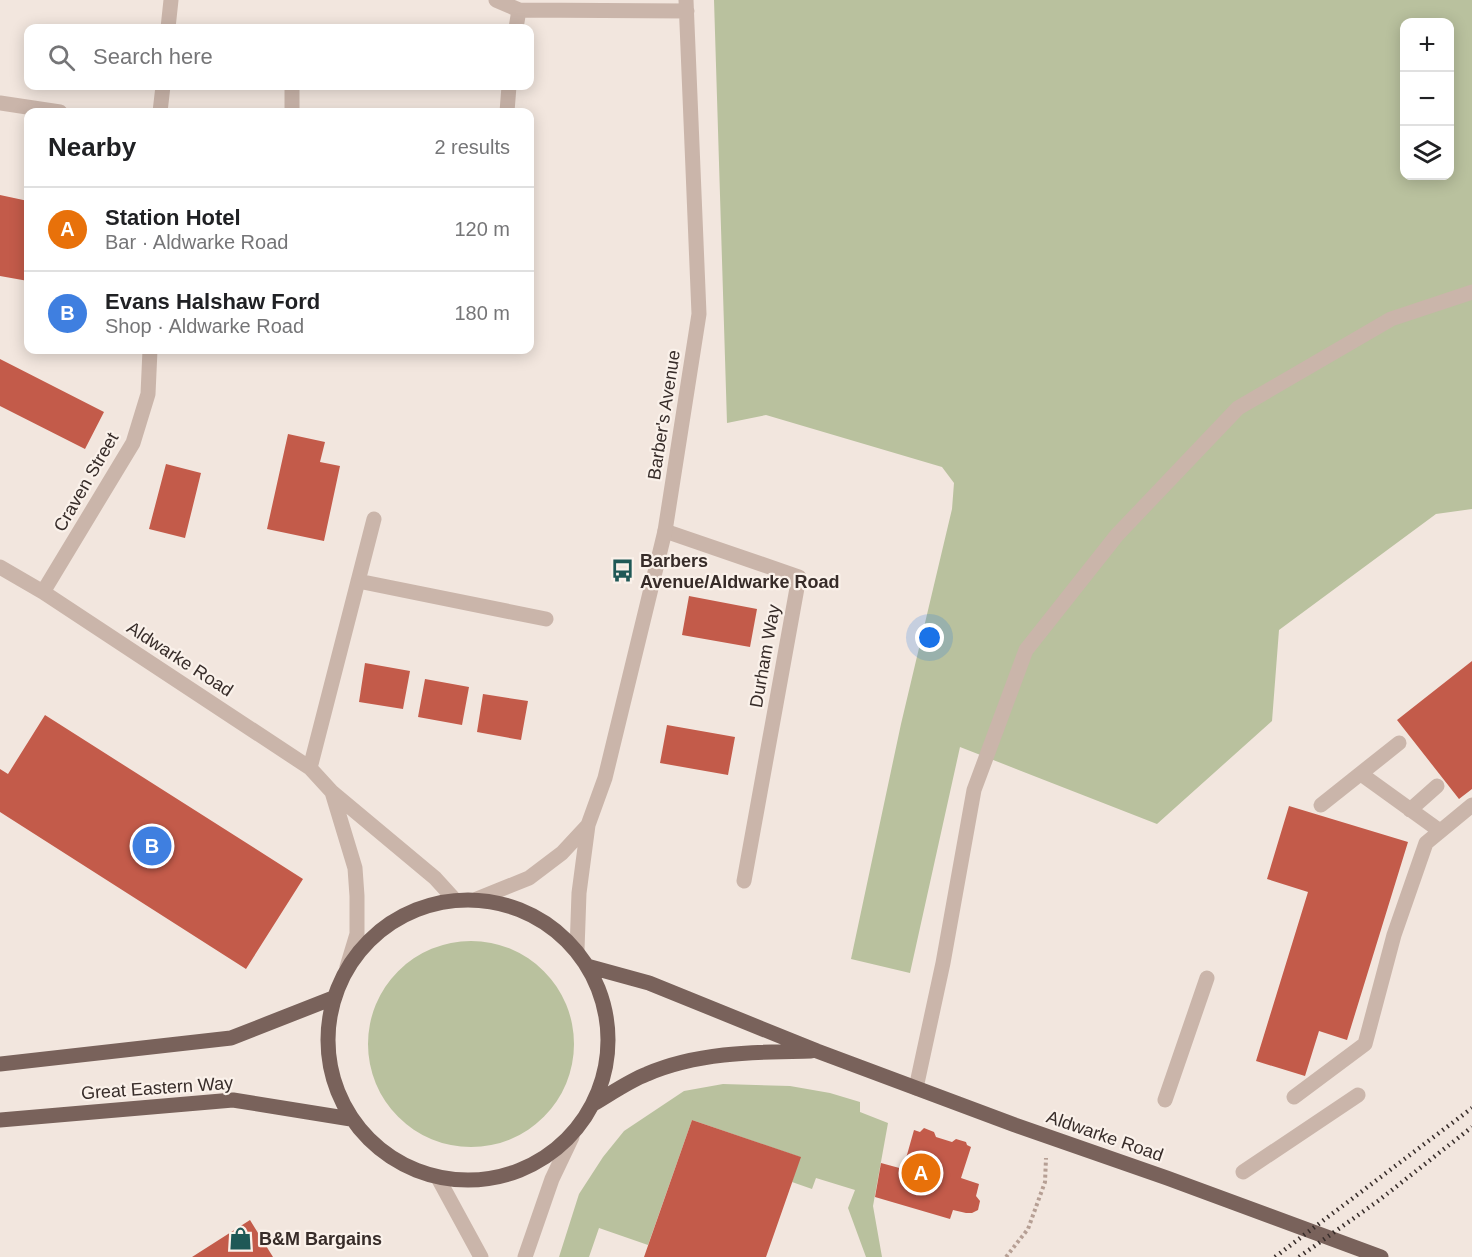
<!DOCTYPE html>
<html lang="en">
<head>
<meta charset="utf-8">
<style>
	body { margin:0; font-family:Helvetica,sans-serif; background:#f2f2f2; color:#202124 }
	.controls { position:absolute; right:18px; top:18px; display:grid; overflow:hidden; border-radius:12px; box-shadow:0 3px 15px #0003 }
	.controls button { width:54px; height:54px; display:grid; place-items:center; padding:0; border:0; border-bottom:2px solid #e0e0e0; background:#fff; color:#202124; font:30px sans-serif }
	.you { position:absolute; left:930px; top:638px; width:21px; height:21px; margin:-15px; border:4px solid #fff; border-radius:50%; background:#1a73e8; box-shadow:0 0 0 9px #1a73e833 }
	.badge { display:grid; place-items:center; width:39px; height:39px; border-radius:50%; background:#0f766e; color:#fff; font-size:20px; font-weight:700 }
	.pin { position:absolute; translate:-50% -50%; border:3px solid #fff; box-shadow:0 2px 6px #0006 }
	.list { margin:0; padding:0; list-style:none }
	h2 { display:flex; justify-content:space-between; align-items:center; height:78px; margin:0; padding:0 24px; font-size:26px }
	h2 small { font-size:20px; font-weight:400; color:#757577 }
	.list li { display:grid; grid-template-columns:39px 1fr auto; gap:18px; align-items:center; box-sizing:border-box; height:84px; padding:0 24px; border-top:2px solid #e0e0e0 }
	.list b { display:block; font-size:22px; white-space:nowrap }
	.list p { margin:0; font-size:20px; white-space:nowrap; color:#757577 }
	.list em { font-size:20px; font-style:normal; color:#757577 }
	.icon { flex:none; width:33px; height:33px; fill:none; stroke:currentColor; stroke-width:2; stroke-linecap:round; stroke-linejoin:round }
	.map { position:relative; flex:none; width:1472px; height:1257px; overflow:hidden }
	.search { position:absolute; background:#fff; box-shadow:0 3px 15px #0003; left:24px; top:24px; width:510px; height:66px; display:flex; align-items:center; gap:15px; box-sizing:border-box; padding:0 21px; border-radius:12px; color:#757577; font-size:22px }
	.panel { position:absolute; background:#fff; box-shadow:0 3px 15px #0003; left:24px; top:108px; width:510px; height:246px; border-radius:12px }
	.map>svg:first-child { display:block }
	.green { fill:#b9c19e; fill-rule:evenodd }
	.building { fill:#c35b4a }
	.lines { fill:none; stroke-linecap:round; stroke-linejoin:round }
	.path { stroke:#b69f94; stroke-width:4; stroke-dasharray:3 3; stroke-linecap:butt }
	.lane { stroke:#cab5aa; stroke-width:15 }
	.street { stroke:#cab5aa; stroke-width:15 }
	.primary { stroke:#79625b; stroke-width:15 }
	.rail { stroke:#372c29; stroke-width:4.5; stroke-dasharray:1.5 4.5; stroke-linecap:butt }
	.labels { text-anchor:middle; stroke-width:4.5; stroke-linejoin:round; paint-order:stroke }
	.street-label { font-size:18px; fill:#372c29; stroke:#faf1ea }
	.poi-label { font-size:18px; font-weight:bold; fill:#372c29; stroke:#faf1ea; text-anchor:start }
</style>
</head>
<body>
<div class="map">
<svg width="1472" height="1257" viewBox="0 0 1472 1257">
	<rect width="100%" height="100%" fill="#f2e6de"/>
	<path class="green" d="M714 0H1472V509L1436 514 1279 630 1272 721 1157 824 960 747 910 973 851 959 901 724 952 509 954 483 942 467 766 415 727 423ZM1404 22H1450V176H1404Z
		M368 1044a103 103 0 1 1 206 0a103 103 0 1 1-206 0Z
		M723 1084 790 1086 830 1093 860 1102V1112L888 1123 873 1206 882 1257H866L848 1208 855 1190 816 1178 812 1189 792 1182 800 1157 692 1120 648 1245 599 1228 589 1257H559L579 1194 603 1157 624 1131 684 1091Z"/>
	<path class="building" d="M0 195 28 201V281L0 276Z
		M0 359 104 412 85 449 0 406Z
		M288 434 325 442 320 462 340 466 324 541 267 529Z
		M166 464 201 473 185 538 149 529Z
		M689 596 757 609 750 647 682 635Z
		M1472 661V789L1459 799 1397 720Z
		M365 663 410 671 403 709 359 702Z
		M425 679 469 687 462 725 418 717Z
		M483 694 528 701 521 740 477 732Z
		M45 715 303 879 246 969 0 812V769L8 774Z
		M667 725 735 737 728 775 660 763Z
		M1289 806 1408 842 1347 1040 1319 1031 1305 1076 1256 1061 1308 892 1267 879Z
		M692 1120 801 1157 766 1257H644Z
		M924 1128 934 1132 936 1137 952 1142 956 1139 966 1142 967 1145 971 1147 961 1178 979 1184 976 1196 980 1201 978 1210 972 1213H966L953 1210 950 1219 875 1197 881 1163 903 1169 914 1130 920 1132Z
		M250 1220 273 1257H192Z"/>
	<g class="lines">
		<path class="path" d="M1006 1257 1028 1229 1045 1182 1046 1158"/>
		<path class="lane" d="M292 112V86
			M665 531 799 577 744 881
			M1361 774 1440 831
			M1321 805 1399 743
			M1410 810 1437 786
			M916 1088 943 963 974 790 1026 650 1117 535 1238 408 1391 319 1472 292
			M1294 1097 1365 1044 1394 935 1426 843 1472 805
			M1165 1100 1207 978
			M1243 1172 1358 1095
			M438 1178 481 1257
			M525 1257 552 1179 572 1137"/>
		<path class="street" d="M496 0 519 10 687 11
			M168 28 171 0
			M516 28 519 10
			M0 103 60 112
			M160 112 163 86
			M507 112 509 86
			M0 567 43 592 310 768 332 792 435 878 455 900
			M358 581 546 619
			M43 592 133 443 148 394 150 350
			M310 768 374 519
			M332 792 355 868 357 896V934L347 967
			M477 899 529 878 562 853 588 825
			M577 950 579 893 588 825 605 778 665 531 699 314 686 0"/>
		<path class="primary" d="M328 1040a140 140 0 1 1 280 0a140 140 0 1 1-280 0Z
			M587 966 649 983 817 1051 1015 1125 1167 1178 1381 1257
			M0 1064 231 1038 333 998
			M595 1103C612 1093 629 1081 647 1074 698 1052 756 1052 811 1051
			M0 1120 233 1100 351 1119"/>
		<path class="rail" d="M1275 1257 1472 1108
			M1299 1257 1378 1201 1472 1127"/>
	</g>
	<defs>
		<symbol id="bus-bare" viewBox="-9 -9 18 18"><path d="M-5-6H5V4H4V6H2V4H-2V6H-4V4H-5ZM-3.5-4V0h7V-4ZM-3.5 1.2v1.5H-2V1.2ZM2 1.2v1.5H3.5V1.2Z" fill="#1f5856" stroke="#faf1ea" stroke-width="2.5" paint-order="stroke"/></symbol>
		<symbol id="shop-bare" viewBox="-9 -9 18 18"><path d="M-5-2.5h2.3a2.7 3.5 0 0 1 5.4 0H5L5.5 6h-11ZM-1.5-2.5h3a1.5 2.3 0 0 0-3 0Z" fill="#1f5856" stroke="#faf1ea" stroke-width="2.5" paint-order="stroke"/></symbol>
	</defs>
	<g fill-rule="evenodd">
		<use href="#bus-bare" x="606" y="554" width="33" height="33"/>
		<use href="#shop-bare" x="224" y="1222" width="33" height="33"/>
	</g>
	<g class="labels">
		<g class="street-label">
			<text transform="translate(664 415) rotate(-81)" y="6">Barber's Avenue</text>
			<text transform="translate(86 482) rotate(-60)" y="6">Craven Street</text>
			<text transform="translate(765 656) rotate(-80)" y="6">Durham Way</text>
			<text transform="translate(180 659) rotate(33)" y="6">Aldwarke Road</text>
			<text transform="translate(157 1088) rotate(-4)" y="6">Great Eastern Way</text>
			<text transform="translate(1105 1136) rotate(19)" y="6">Aldwarke Road</text>
		</g>
		<g class="poi-label">
			<text x="640" y="567">Barbers<tspan x="640" dy="21">Avenue/Aldwarke Road</tspan></text>
			<text x="259" y="1245">B&amp;M Bargains</text>
		</g>
	</g>
</svg>
<div class="controls">
<button>+</button>
<button>−</button>
<button><svg class="icon" aria-label="layers" viewBox="0 0 24 24"><path d="M12 4l9 5-9 5-9-5zM3 14l9 5 9-5"/></svg></button>
</div>
<div class="you"></div>
<div class="pin badge" style="left:921px;top:1173px;background:#e8710a">A</div>
<div class="pin badge" style="left:152px;top:846px;background:#3f7fe0">B</div>
<div class="search"><svg class="icon" aria-label="search" viewBox="0 0 24 24"><circle cx="10" cy="10" r="6"/><path d="M15 15l6 6"/></svg>Search here</div>
<section class="panel">
<h2>Nearby<small>2 results</small></h2>
<ul class="list">
<li><span class="badge" style="background:#e8710a">A</span><div><b>Station Hotel</b><p>Bar · Aldwarke Road</p></div><em>120 m</em></li>
<li><span class="badge" style="background:#3f7fe0">B</span><div><b>Evans Halshaw Ford</b><p>Shop · Aldwarke Road</p></div><em>180 m</em></li>
</ul>
</section>
</div>
</body>
</html>
